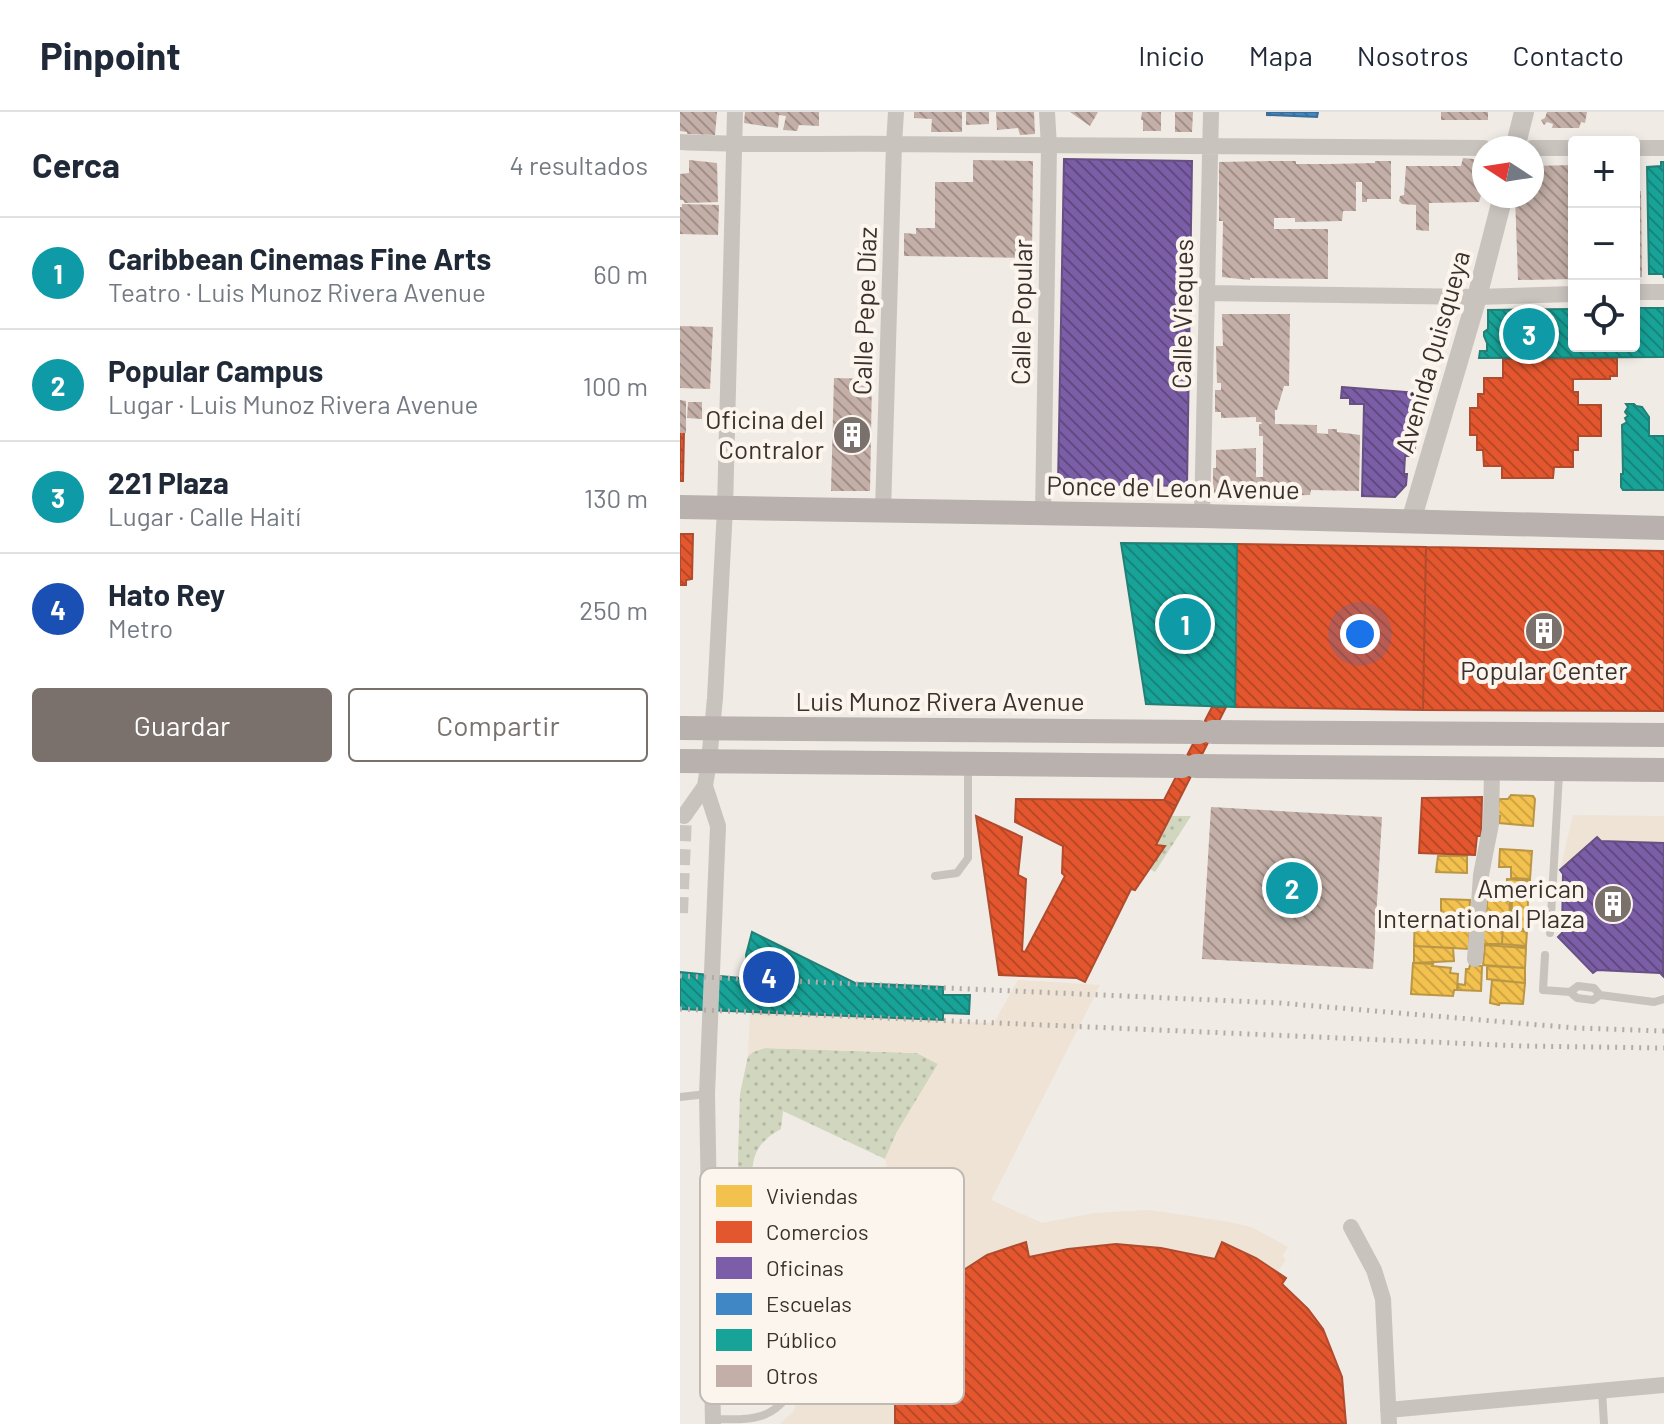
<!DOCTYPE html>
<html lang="es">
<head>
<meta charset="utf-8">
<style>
	body { margin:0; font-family:Barlow,sans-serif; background:#f2f2f3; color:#1f2937 }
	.controls { position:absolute; right:24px; top:24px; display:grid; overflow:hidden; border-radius:8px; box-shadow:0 4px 12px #0003 }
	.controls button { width:72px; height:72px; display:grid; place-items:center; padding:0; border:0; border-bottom:2px solid #e0e1e3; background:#fff; color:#1f2937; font:40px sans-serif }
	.compass { position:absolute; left:792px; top:24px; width:72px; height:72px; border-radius:50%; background:#fff; box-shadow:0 4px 12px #0003; rotate:282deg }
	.you { position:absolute; left:680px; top:522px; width:28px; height:28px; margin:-20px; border:6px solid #fff; border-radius:50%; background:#1a73e8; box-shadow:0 0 0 12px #1a73e833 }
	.badge { display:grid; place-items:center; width:52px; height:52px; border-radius:50%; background:#7a716c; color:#fff; font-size:26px; font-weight:700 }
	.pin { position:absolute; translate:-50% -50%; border:4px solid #fff; box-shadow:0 2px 8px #0006 }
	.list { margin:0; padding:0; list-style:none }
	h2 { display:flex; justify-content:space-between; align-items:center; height:104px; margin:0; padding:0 32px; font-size:34px }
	h2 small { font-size:26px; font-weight:400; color:#747a83 }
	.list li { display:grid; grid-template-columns:52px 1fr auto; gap:24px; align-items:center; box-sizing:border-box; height:112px; padding:0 32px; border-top:2px solid #e0e1e3 }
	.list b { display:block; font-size:30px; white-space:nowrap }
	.list p { margin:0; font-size:26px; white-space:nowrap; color:#747a83 }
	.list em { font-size:26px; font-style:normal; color:#747a83 }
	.actions { display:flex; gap:16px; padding:24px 32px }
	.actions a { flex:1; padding:18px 0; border:2px solid #7a716c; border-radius:8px; text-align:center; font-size:28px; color:#7a716c }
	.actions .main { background:#7a716c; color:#fff }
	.icon { flex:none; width:44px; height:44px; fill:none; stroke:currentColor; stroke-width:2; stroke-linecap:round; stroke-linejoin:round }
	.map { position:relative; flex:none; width:984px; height:1312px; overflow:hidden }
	header { display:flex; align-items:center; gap:48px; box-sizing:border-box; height:112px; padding:0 40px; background:#fff; border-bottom:2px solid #e0e1e3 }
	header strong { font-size:38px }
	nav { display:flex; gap:44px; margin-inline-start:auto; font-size:28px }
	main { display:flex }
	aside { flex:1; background:#fff }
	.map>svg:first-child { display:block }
	.grass { fill:url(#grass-dots) }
	.plaza { fill:#eee3d5 }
	.homes { fill:url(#homes-back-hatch); stroke:#bb9644; stroke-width:2 }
	.shops { fill:url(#shops-back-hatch); stroke:#b14b2d; stroke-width:2 }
	.offices { fill:url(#offices-back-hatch); stroke:#685082; stroke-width:2 }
	.schools { fill:url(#schools-back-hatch); stroke:#3e6e97; stroke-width:2 }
	.public { fill:url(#public-back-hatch); stroke:#228077; stroke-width:2 }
	.building { fill:url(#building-back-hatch) }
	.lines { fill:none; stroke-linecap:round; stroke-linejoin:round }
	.minor-tunnel { stroke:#ccc6c0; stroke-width:16; stroke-dasharray:16 8; stroke-linecap:butt }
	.service { stroke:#c9c3be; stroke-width:8 }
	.minor { stroke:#c9c3be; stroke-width:16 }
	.tertiary { stroke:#c9c3be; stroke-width:20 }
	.primary { stroke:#b8b1ad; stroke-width:24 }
	.rail { stroke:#b1aca8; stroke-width:5; stroke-dasharray:2 6; stroke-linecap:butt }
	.labels { text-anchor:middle; stroke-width:8; stroke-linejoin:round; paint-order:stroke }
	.street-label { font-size:26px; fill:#3b302b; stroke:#fbf5ee }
	.poi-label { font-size:26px; fill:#3b302b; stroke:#fbf5ee; text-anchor:end }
	.key { fill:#fbf5ee; stroke:#c1bab4; stroke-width:2 }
	.key-label { font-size:22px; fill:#3b302b }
</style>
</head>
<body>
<header>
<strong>Pinpoint</strong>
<nav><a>Inicio</a><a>Mapa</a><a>Nosotros</a><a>Contacto</a></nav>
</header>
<main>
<aside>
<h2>Cerca<small>4 resultados</small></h2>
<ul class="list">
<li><span class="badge" style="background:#0f9aa8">1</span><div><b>Caribbean Cinemas Fine Arts</b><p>Teatro · Luis Munoz Rivera Avenue</p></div><em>60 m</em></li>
<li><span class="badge" style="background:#0f9aa8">2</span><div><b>Popular Campus</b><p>Lugar · Luis Munoz Rivera Avenue</p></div><em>100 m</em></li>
<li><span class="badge" style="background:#0f9aa8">3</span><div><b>221 Plaza</b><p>Lugar · Calle Haití</p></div><em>130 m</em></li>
<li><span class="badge" style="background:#1a4fb4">4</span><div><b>Hato Rey</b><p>Metro</p></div><em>250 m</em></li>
</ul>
<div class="actions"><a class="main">Guardar</a><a>Compartir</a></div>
</aside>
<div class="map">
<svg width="984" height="1312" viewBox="0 0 984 1312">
	<defs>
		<pattern id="grass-dots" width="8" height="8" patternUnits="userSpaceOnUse" patternTransform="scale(2)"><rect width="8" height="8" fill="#d1d6bf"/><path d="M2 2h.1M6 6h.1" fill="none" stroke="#b4b8a4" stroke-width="1.8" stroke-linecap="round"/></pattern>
		<pattern id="homes-back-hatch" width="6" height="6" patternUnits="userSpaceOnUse" patternTransform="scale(2)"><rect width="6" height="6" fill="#f2c14e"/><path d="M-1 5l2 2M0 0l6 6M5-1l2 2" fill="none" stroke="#d0a644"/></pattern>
		<pattern id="shops-back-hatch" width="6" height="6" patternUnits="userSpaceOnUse" patternTransform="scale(2)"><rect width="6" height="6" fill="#e4572e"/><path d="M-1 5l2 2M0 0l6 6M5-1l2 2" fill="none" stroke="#ba4827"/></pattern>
		<pattern id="offices-back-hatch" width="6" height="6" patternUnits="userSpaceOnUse" patternTransform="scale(2)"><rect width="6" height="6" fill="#7b5ea7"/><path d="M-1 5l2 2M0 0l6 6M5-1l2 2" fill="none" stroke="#614a80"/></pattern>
		<pattern id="schools-back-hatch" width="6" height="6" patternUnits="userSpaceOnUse" patternTransform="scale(2)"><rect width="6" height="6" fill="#3f88c5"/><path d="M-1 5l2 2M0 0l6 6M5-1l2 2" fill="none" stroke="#3670a0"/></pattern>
		<pattern id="public-back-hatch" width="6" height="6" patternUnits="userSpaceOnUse" patternTransform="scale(2)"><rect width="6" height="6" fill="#17a398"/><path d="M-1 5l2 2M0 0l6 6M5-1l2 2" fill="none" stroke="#16857c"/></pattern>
		<pattern id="building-back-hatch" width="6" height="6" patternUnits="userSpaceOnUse" patternTransform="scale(2)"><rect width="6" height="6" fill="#c3afa7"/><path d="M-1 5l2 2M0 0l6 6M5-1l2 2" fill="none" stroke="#a08f88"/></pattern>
	</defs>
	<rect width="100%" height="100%" fill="#f0ebe5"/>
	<path class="grass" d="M491 704H511L475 760 470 757 484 735 476 733Z
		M85 936 237 941 258 952 217 1020 205 1047 103 999 101 1017C64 1037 73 1060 74 1096L154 1136 163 1137 99 1268C88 1286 83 1295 60 1292L58 1046 60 982 68 944 73 940Z"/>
	<path class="plaza" d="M893 703 984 704V731L921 729 917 726 880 758Z
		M338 868 420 873 311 1088 362 1111 415 1101 469 1098 549 1110 571 1115 608 1135 602 1144 606 1147 598 1160 576 1146 542 1130 535 1147 497 1138 456 1133 416 1134 367 1140 349 1145 346 1130 328 1136 306 1143 276 1163 282 1172 258 1194 238 1220 226 1240 220 1256 215 1278V1312H100L113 1300 121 1283 132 1272 173 1188 175 1164 192 1130 226 1096 230 1089V1083L227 1076 221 1069 209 1062 205 1047 217 1020 258 952 237 941 85 936 73 940 68 944 70 901 314 911Z"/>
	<path class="homes" d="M831 683 853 684 855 687 853 714 819 711 820 704H817L819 687H828Z
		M820 737 852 739 850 767 831 766V755H819Z
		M758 744H787V761L756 760Z
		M827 767 850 769 849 786 821 784V775L827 773Z
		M761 787 790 788 789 804 761 803Z
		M807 788 830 789 829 814 806 811Z
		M832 788H848L847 817 831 816Z
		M735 804 790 806 789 837 734 834Z
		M806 811 823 813 822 832H801L802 813Z
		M823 813 830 814V818L847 819 846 834 822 832Z
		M805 833 846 836 845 856 803 853Z
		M734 834 773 836 774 849 734 851Z
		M733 851 753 852 752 854 771 856 770 861 778 862 777 878H774L773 884 731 882Z
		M790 853 801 854 802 855 801 879 778 878V872L785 873 786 857H789Z
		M807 854 845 856V871L807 867Z
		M812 868 845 871 843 892 820 891 819 893 810 891Z"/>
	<path class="shops" d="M937 246V264H930V267H893V280H898V293H921V324H898V338H893V355H874L873 366H822V354H804L803 338H797V323H790V296H798V282H804V266H823V247Z
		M0 319H4L3 369H0Z
		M0 422H13L12 467 6 468V473H0Z
		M557 432 746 435 743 598 555 595Z
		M746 435 984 439V599L743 598Z
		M532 595H546L496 694 484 688Z
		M802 685 801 724H797L795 743 739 741 742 686Z
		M336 687 484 688 496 694 476 733 485 734 455 778 451 777 405 870 397 866 319 863 296 704 342 725 338 763 346 767 342 839 345 840 385 764 382 761 383 734 335 710Z
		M346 1130 349 1145 388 1137 436 1132 481 1136 535 1147 542 1130 576 1146 606 1166 602 1172 628 1197 643 1217 662 1265 666 1312H215V1278L226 1240 258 1194 282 1172 276 1163 307 1143Z"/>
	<path class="offices" d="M384 47 512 49 507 374 378 372Z
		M662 275 750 282 747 296 735 315V337L730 338V344H725L724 362H727L726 373 715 385 682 384 684 292H670V286H661Z
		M917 725 921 729 984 731 983 864 980 861 917 858 913 861 878 825 882 821 883 762 880 758Z"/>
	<path class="schools" d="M587 0H638L637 5 587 3Z"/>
	<path class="public" d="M981 50H984V166L983 162H969L967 55 981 54Z
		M954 196H984V245L799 246 800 239H807V231L804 224V220L808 217V198L894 197V234H954Z
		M946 292H954L956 294 962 295 969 305V324H984V378H943L941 375V362H943L942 313 947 310 945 306 948 304 945 300 948 295Z
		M441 431 557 432 555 595 466 592Z
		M72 820 175 871 263 875V883H290L289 902 263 901V908L0 897V860L70 867 66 843Z"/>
	<path class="building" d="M0 0H37L35 23 7 22V20L0 19Z
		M65 0H139V14L119 13 117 19 103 18 106 4 99 3 98 16 64 11Z
		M234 0H282V20H251L252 7 234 6Z
		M286 0H309V12L286 13Z
		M316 0H354L355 22 340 23 338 16 317 18Z
		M390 0H418L410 14Z
		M462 0H481V19H463V8H461Z
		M495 0H513L512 20H495Z
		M761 0H808V8H761Z
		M867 0H907L905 11 901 10 899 16H872L873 12 867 10 864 13 861 8 865 6Z
		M783 46 804 48V73L799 90 749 91V119L736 118V93L722 92 719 89 720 84 724 83 726 54H781Z
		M9 48 37 51 38 90 5 91 3 88H0V62L9 61Z
		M293 48 353 49 352 146 224 144V121L236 122V116H255V70H293Z
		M591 49H616V52H650L695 51V49H711V87H687V90H682V70H676V99H663L662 109 615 110V106H594V117H648V167L570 166V168L542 165 543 109H539V50Z
		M894 53V167L838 168 835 84H852V54Z
		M954 79H961L962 165H954Z
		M2 92 39 93 38 123 0 122V95H2Z
		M542 202H610L609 274H604L597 298H595V312L637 313V321L648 322V317H657V320L680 323 679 379 631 378 630 383 576 384V381H533V356H536V338L576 336V365H583V324H579V312H582L581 310H576V305L541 306V300H535V278H541V271H537L536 234H543Z
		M0 214 33 215 30 277 0 276Z
		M154 266 192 267 190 379H151Z
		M0 288 6 289V321H0Z
		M8 290H22V307L7 306Z
		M531 695 702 705 693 857 522 847Z"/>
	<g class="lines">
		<path class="minor-tunnel" d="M0 801 4 704"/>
		<path class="service" d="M255 764 277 761 288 746V656
			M870 821 879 662
			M865 843 863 878 890 880 897 886 913 888 920 883 914 876 898 874 890 880
			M920 883 974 890 984 887
			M0 985 27 982
			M201 1085a11 11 0 1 1 22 0a11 11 0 1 1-22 0Z
			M922 1279 924 1312
			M33 1307C79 1308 98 1308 119 1264L184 1125 207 1095"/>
		<path class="minor" d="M0 30C73 34 145 31 218 32 413 35 608 36 804 36
			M852 36H894
			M954 36H984
			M954 180H984
			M528 181 797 185 894 182
			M203 399 214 32 216 0
			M363 402 369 35 367 0
			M522 404 531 0
			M25 674 38 714 27 982 33 1312
			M4 704 25 674 29 649 35 586 45 396 55 0
			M795 847 801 763 811 712 812 657
			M671 1115 694 1158 703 1187 709 1312
			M708 1298 984 1273"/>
		<path class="tertiary" d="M835 36 844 0
			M731 409 797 185 823 84"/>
		<path class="primary" d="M0 395 522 404 984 416
			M0 616 519 620
			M533 620 984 623
			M0 649 502 654
			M516 654 984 658"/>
		<path class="rail" d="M0 864 600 891 896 916 984 919
			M0 897 842 934 984 936"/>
	</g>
	<defs>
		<symbol id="building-disc" viewBox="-11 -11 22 22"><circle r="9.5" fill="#7a716c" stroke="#fbf5ee"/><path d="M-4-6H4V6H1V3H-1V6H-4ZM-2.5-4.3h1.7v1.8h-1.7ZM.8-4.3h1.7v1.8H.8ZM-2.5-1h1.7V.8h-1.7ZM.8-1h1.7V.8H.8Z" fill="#fff"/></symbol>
	</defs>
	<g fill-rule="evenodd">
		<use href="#building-disc" x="150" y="301" width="44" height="44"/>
		<use href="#building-disc" x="842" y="497" width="44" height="44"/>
		<use href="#building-disc" x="911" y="770" width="44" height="44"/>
	</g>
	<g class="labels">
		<g class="street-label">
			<text transform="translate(185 199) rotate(-88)" y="9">Calle Pepe Díaz</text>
			<text transform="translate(342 200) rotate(-89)" y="9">Calle Popular</text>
			<text transform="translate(503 202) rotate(-89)" y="9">Calle Vieques</text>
			<text transform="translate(753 240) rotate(-74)" y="9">Avenida Quisqueya</text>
			<text transform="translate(493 376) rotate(1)" y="9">Ponce de Leon Avenue</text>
			<text x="260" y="599">Luis Munoz Rivera Avenue</text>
		</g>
		<g class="poi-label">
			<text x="144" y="317">Oficina del<tspan x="144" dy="30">Contralor</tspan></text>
			<text x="864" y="568" text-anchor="middle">Popular Center</text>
			<text x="905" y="786">American<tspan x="905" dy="30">International Plaza</tspan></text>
		</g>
	</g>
	<rect x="20" y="1056" width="264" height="236" rx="12" class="key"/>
	<rect x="36" y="1073" width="36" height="22" fill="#f2c14e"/>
	<rect x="36" y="1109" width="36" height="22" fill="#e4572e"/>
	<rect x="36" y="1145" width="36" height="22" fill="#7b5ea7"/>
	<rect x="36" y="1181" width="36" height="22" fill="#3f88c5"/>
	<rect x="36" y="1217" width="36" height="22" fill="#17a398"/>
	<rect x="36" y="1253" width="36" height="22" fill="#c3afa7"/>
	<g class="key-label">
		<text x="86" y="1092">Viviendas</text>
		<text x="86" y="1128">Comercios</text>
		<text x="86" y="1164">Oficinas</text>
		<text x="86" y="1200">Escuelas</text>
		<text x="86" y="1236">Público</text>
		<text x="86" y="1272">Otros</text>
	</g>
</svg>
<div class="controls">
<button>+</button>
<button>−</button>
<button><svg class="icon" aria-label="locate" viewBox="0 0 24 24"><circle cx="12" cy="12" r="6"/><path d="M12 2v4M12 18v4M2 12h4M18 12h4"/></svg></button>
</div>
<svg class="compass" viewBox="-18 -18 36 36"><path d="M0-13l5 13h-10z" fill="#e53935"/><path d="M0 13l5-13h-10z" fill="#747a83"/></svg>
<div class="you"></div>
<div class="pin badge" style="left:505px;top:512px;background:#0f9aa8">1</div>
<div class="pin badge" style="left:612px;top:776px;background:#0f9aa8">2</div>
<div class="pin badge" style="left:849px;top:222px;background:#0f9aa8">3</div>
<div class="pin badge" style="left:89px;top:865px;background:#1a4fb4">4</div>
</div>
</main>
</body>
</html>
